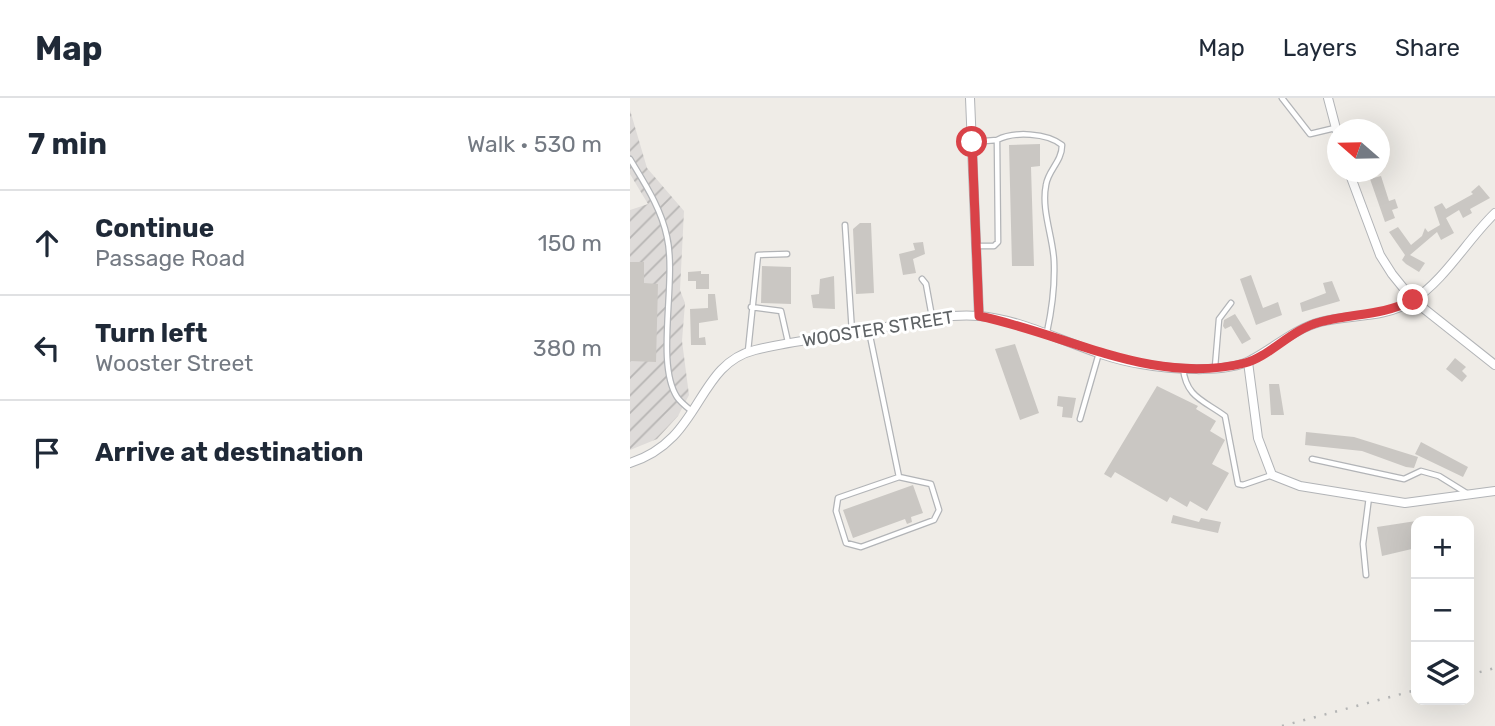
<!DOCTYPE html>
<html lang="en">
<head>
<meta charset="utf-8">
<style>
	body { margin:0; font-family:Rubik,sans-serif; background:#f2f2f3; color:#1f2937 }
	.controls { position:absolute; right:21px; bottom:21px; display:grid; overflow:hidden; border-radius:14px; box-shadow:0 7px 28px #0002 }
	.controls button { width:63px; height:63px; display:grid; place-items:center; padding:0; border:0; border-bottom:2px solid #e0e1e3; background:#fff; color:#1f2937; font:35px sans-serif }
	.compass { position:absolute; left:697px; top:21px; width:63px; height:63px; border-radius:50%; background:#fff; box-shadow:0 7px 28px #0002; rotate:290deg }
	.stop { position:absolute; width:21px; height:21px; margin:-16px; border:5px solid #d94248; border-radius:50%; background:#fff }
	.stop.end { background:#d94248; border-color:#fff; box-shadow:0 2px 7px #0008 }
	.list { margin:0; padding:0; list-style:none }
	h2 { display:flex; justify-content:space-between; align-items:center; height:91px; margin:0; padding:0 28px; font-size:30px }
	h2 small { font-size:23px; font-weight:400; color:#747a83 }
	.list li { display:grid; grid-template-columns:46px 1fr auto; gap:21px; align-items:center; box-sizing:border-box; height:105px; padding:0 28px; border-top:2px solid #e0e1e3 }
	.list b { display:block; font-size:26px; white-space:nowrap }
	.list p { margin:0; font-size:23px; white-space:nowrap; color:#747a83 }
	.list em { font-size:23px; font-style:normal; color:#747a83 }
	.icon { flex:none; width:38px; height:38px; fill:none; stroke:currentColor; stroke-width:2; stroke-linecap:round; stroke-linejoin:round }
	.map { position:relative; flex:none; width:865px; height:628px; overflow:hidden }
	header { display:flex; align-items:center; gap:42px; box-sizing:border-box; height:98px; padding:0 35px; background:#fff; border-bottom:2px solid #e0e1e3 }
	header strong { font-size:33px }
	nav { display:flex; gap:38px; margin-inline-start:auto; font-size:24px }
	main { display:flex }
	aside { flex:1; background:#fff }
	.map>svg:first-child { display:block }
	.industrial { fill:url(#industrial-furrows) }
	.building { fill:#cac7c3 }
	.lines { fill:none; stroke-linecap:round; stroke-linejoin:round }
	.lane-casing { stroke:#b2b4b7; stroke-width:7 }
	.street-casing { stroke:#b2b4b7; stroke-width:10 }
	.lane { stroke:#fff; stroke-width:4.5 }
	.street { stroke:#fff; stroke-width:8 }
	.rail { stroke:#b4b5b5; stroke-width:2.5; stroke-dasharray:2 9; stroke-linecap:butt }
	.route { stroke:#d94248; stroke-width:9 }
	.labels { text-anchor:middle; stroke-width:6; stroke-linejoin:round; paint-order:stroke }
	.street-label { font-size:18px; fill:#5e6265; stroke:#fff }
</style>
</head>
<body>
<header>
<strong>Map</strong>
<nav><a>Map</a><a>Layers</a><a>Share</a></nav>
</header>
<main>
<aside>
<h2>7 min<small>Walk · 530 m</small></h2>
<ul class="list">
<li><svg class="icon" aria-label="ahead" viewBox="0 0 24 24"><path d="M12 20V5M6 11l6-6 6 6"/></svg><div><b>Continue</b><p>Passage Road</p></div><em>150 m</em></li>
<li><svg class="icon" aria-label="left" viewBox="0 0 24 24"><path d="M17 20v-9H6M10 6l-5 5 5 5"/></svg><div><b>Turn left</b><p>Wooster Street</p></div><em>380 m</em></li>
<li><svg class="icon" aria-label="arrive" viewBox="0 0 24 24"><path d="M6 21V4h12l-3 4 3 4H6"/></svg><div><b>Arrive at destination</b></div></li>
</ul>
</aside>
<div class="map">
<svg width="865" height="628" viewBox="0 0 865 628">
	<defs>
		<pattern id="industrial-furrows" width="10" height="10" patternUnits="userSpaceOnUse" patternTransform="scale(1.75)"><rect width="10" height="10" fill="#dedbd9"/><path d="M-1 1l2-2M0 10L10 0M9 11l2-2" fill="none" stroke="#b7b5b4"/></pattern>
	</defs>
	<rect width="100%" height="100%" fill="#efece7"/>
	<path class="industrial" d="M0 12 17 70 54 113 50 192 55 205 52 243 59 297 48 318 27 341 0 352V112L18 106 0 76Z"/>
	<path class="building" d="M410 46V68L401 69 404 168H382L379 47Z
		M751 78 759 103 765 101 768 110 762 112 765 120 755 124 740 81Z
		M849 87 860 100 840 111 842 115 833 120 829 112 816 120 824 135 811 142 807 134 780 157 795 165 789 174 776 166 772 162 775 157 759 134 768 129 781 147 792 138 795 130 798 134 810 127 804 109 812 105 816 111 843 96 841 94Z
		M230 125H241L244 195 226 196 223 131Z
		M293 144 295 156 283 161 286 175 273 177 269 156 285 152 283 145Z
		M0 164H14V185L28 186 26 264 0 263Z
		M132 168 161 169V206L131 205Z
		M71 173V176H79V191H66V183H58V174Z
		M621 177 633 210 648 204 652 217 626 227 610 181Z
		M204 178 205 211 183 210 181 197 189 196 190 181Z
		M702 183 710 203 672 214 670 205 696 195 693 185Z
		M78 196H85L88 222 69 225V240L75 239 76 247H61L60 211 78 210Z
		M605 216 621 241 612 246 601 228 595 231 593 228 594 222Z
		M385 246 409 315 390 322 365 251Z
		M825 260 836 269 832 273 837 278 832 284 816 271Z
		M639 286H649L654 317H641Z
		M527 288 568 308 566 311 586 323 580 333 595 342 582 366 599 375 577 413 560 403 557 409 540 399 537 404 485 374 481 380 474 376Z
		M428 298 446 300 442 320 432 319 433 309 427 308Z
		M676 334 724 339 788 359 784 370 776 369 732 353 675 347Z
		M791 344 838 369 833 379 785 356Z
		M283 387 293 415 281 419 282 424 277 426 275 421 223 440 213 412Z
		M543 417 569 424 571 420 591 424 588 435 541 425Z
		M786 423V450L752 458 747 429Z"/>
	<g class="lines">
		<defs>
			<path id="lane" d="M652 0 680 36 705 30
				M342 44 367 42
				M0 61C15 86 31 110 37 139 47 183 25 265 47 299 51 305 58 310 63 314
				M215 127 222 234
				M347 148H364L368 144 367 42C384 33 417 35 432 47 432 64 418 72 416 87 411 112 423 139 424 163 425 187 422 211 417 234
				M292 181 296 186 302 219
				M121 209 151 213 158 244
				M239 233 269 379 301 386 309 412 304 422 231 449 216 445 206 413 208 400 269 379
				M118 253 128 157 157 156
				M585 269 589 221 601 205
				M553 270C556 299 573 302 595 318L608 386 613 387 642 377
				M450 321 469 255
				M682 361 774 381 791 373 809 378 838 396
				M736 477 733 446 739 399"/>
			<path id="street" d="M340 0 349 218
				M698 0 708 38
				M719 74 750 157 762 176 783 202 865 267
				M618 264 628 340 642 377 670 388 775 405 865 393
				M0 365C73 342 65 267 125 252 161 243 198 240 234 233 272 227 310 215 349 218 405 223 456 258 511 266 538 271 596 276 621 262 644 250 664 231 690 224 721 216 753 221 782 203 815 182 837 142 865 115"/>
		</defs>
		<use href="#lane" class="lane-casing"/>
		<use href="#street" class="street-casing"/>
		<use href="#lane" class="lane"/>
		<use href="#street" class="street"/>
		<path class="rail" d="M839 577 865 570
			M652 628 786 592"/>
	</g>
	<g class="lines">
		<path class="route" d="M342 44 349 218C437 236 522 288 615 265 639 259 662 231 690 224 722 215 752 218 783 202"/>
	</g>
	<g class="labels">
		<g class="street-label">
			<text transform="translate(248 231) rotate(-9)" y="6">WOOSTER STREET</text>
		</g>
	</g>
</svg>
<div class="controls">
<button>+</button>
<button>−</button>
<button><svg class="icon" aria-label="layers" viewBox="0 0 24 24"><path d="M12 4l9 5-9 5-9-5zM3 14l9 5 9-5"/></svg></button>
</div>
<svg class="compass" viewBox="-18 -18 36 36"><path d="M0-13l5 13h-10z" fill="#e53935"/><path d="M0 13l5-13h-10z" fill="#747a83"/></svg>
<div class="stop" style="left:342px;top:44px"></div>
<div class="stop end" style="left:783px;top:202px"></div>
</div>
</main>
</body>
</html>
